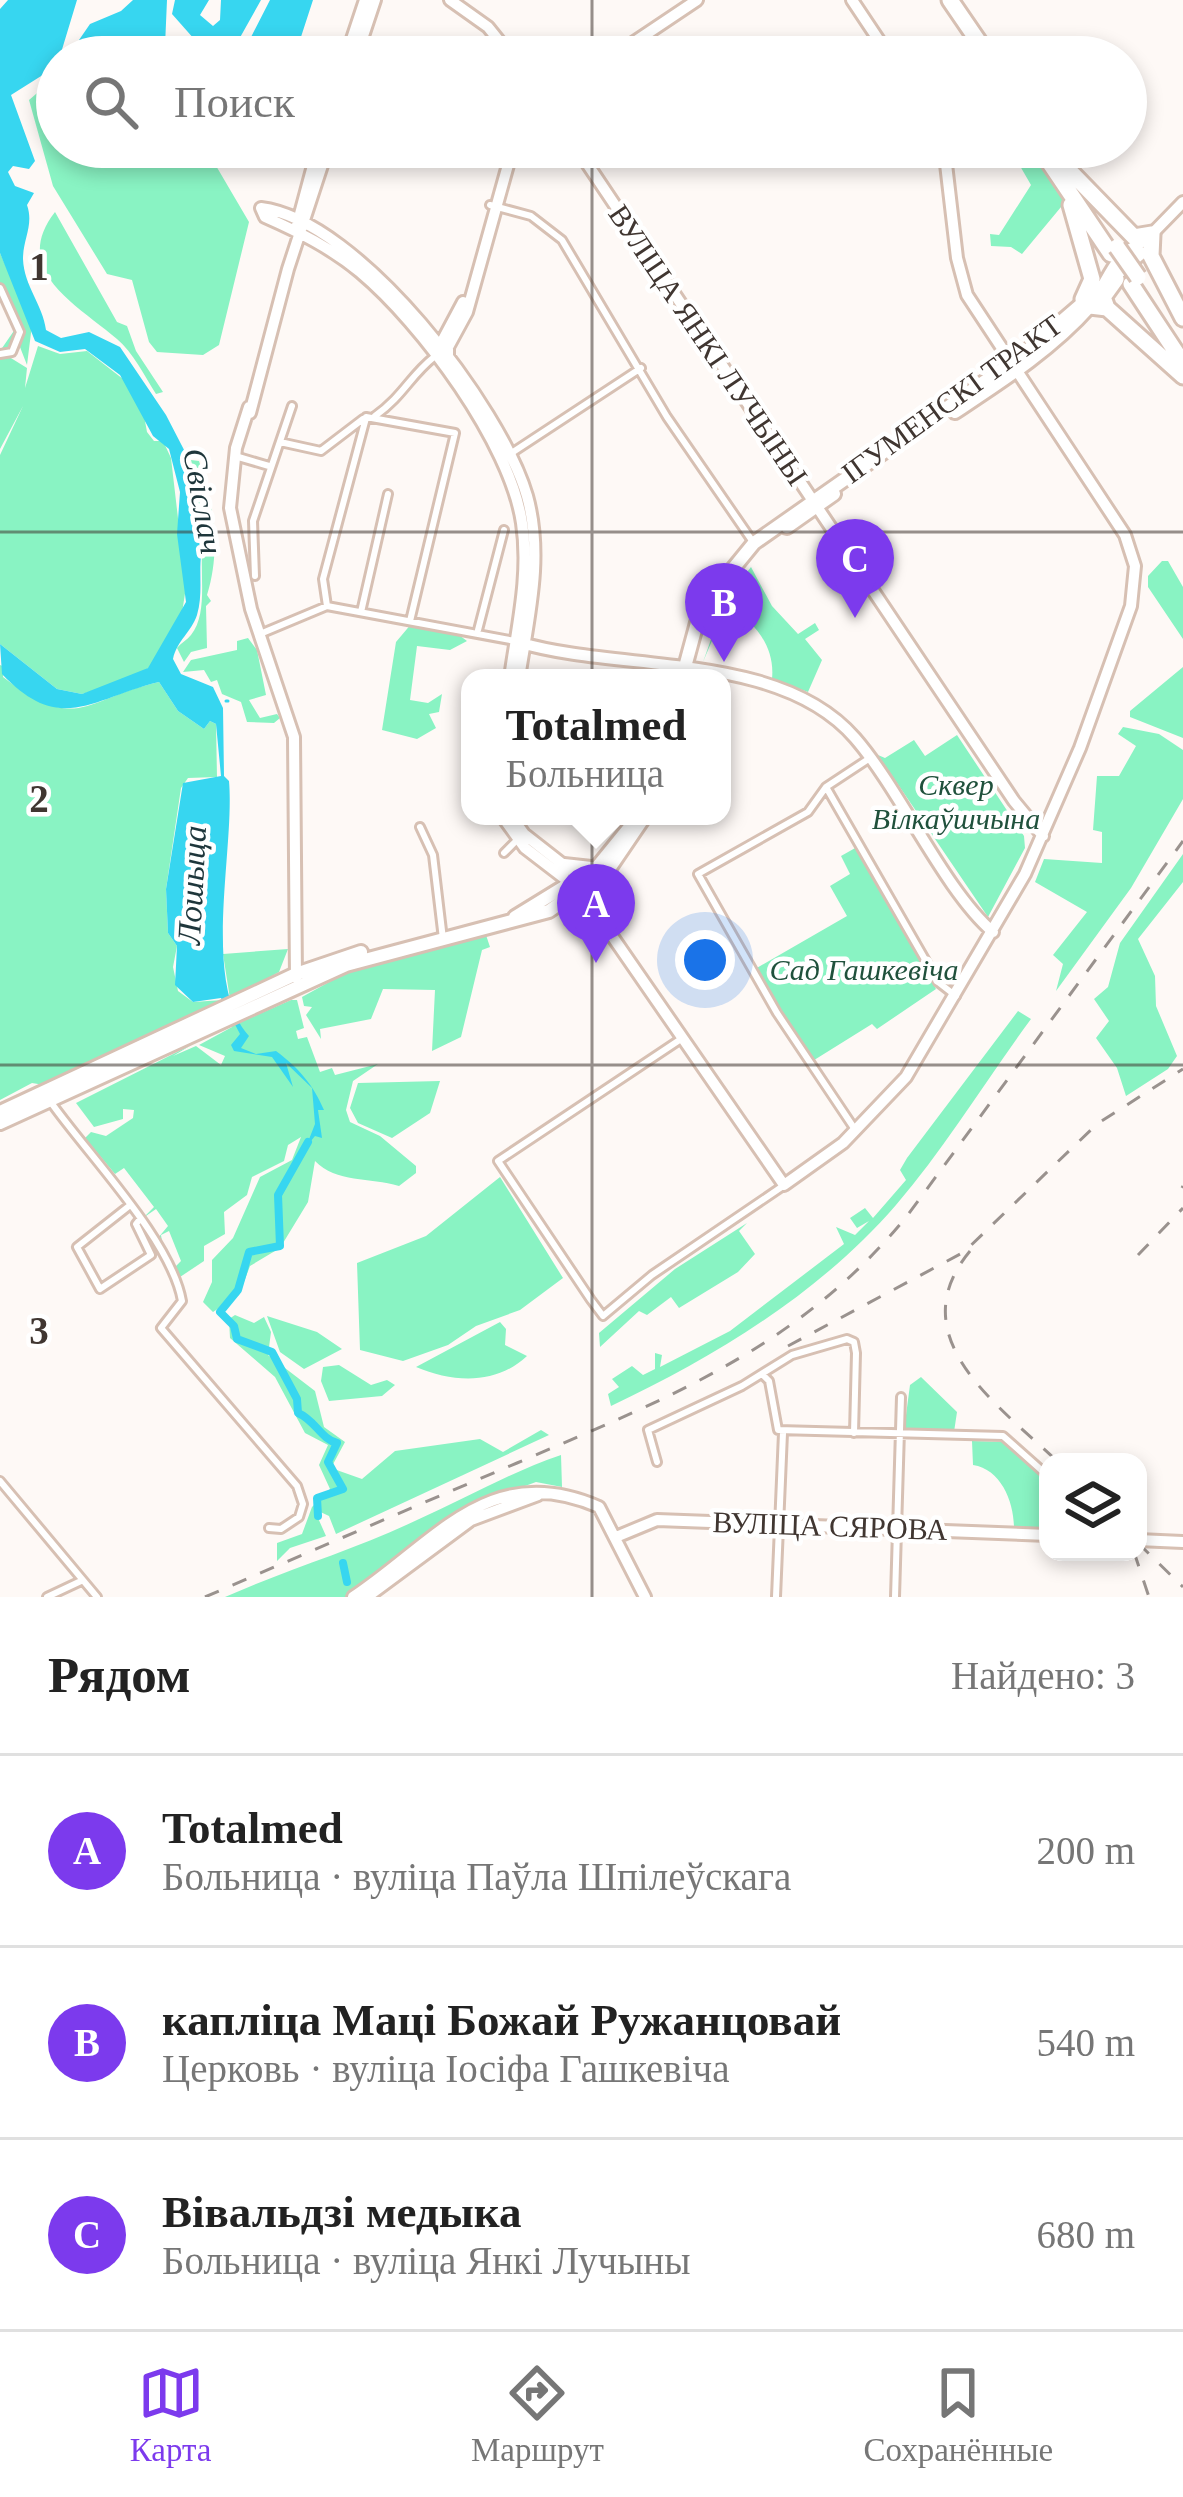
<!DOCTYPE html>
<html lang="ru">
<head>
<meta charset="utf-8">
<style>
	body { margin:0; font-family:Georgia,serif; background:#f6f6f6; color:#222 }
	.controls { position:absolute; right:36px; bottom:36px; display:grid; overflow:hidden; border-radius:24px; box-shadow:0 6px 18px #0003 }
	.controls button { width:108px; height:108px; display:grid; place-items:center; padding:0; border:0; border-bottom:3px solid #e0e0e0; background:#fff; color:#222; font:60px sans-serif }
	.you { position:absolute; left:705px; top:960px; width:42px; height:42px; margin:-30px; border:9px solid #fff; border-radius:50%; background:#1a73e8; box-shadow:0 0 0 18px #1a73e833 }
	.badge { display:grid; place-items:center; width:78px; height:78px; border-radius:50%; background:#7c3aed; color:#fff; font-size:39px; font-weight:700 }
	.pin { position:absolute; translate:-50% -99px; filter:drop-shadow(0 3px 6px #0008) }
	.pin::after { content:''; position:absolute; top:63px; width:42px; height:36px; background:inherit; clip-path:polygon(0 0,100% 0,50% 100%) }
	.popup { position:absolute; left:461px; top:669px; width:270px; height:156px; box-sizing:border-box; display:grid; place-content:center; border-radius:24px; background:#fff; filter:drop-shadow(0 3px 9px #0005); font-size:39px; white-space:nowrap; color:#767676 }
	.popup b { font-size:45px; color:#222 }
	.popup::after { content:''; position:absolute; left:50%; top:100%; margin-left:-24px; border:24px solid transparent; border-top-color:#fff }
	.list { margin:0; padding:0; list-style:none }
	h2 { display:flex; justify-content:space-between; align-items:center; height:156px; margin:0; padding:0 48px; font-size:51px }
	h2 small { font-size:39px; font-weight:400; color:#767676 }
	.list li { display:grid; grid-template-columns:78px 1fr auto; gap:36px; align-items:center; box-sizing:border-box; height:192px; padding:0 48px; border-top:3px solid #e0e0e0 }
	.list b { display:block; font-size:45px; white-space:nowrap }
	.list p { margin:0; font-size:39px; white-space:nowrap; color:#767676 }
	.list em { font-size:39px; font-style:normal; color:#767676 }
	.icon { flex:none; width:66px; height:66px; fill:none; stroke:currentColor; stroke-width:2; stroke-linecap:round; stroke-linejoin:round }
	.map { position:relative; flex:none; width:1183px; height:1597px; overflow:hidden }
	.search { position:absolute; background:#fff; box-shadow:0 6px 18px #0003; left:36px; right:36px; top:36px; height:132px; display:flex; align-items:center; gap:30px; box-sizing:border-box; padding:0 42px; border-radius:66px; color:#767676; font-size:45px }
	.sheet { height:732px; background:#fff }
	nav { display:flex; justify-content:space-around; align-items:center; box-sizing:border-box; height:168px; border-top:3px solid #e0e0e0; background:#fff; font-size:33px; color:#767676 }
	nav a { display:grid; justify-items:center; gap:6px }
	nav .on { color:#7c3aed }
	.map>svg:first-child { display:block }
	.green { fill:#89f3c3 }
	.water { fill:#37d6f0 }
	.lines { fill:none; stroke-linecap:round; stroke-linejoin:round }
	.stream { stroke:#37d6f0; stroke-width:3 }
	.river { stroke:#37d6f0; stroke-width:8 }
	.street-casing { stroke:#d7c0b3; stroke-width:12 }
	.secondary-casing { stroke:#d7c0b3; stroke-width:16 }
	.primary-casing { stroke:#d7c0b3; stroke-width:18 }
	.highway-casing { stroke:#d7c0b3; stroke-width:21 }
	.street { stroke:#fff; stroke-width:6 }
	.secondary { stroke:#fff; stroke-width:10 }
	.primary { stroke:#fff; stroke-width:12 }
	.highway { stroke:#fff; stroke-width:15 }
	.rail { stroke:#9a928e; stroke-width:3; stroke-dasharray:15 15; stroke-linecap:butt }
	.highway-bridge-casing { stroke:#d7c0b3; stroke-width:21; stroke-linecap:butt }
	.highway-bridge { stroke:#fff; stroke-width:15 }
	.grid { fill:none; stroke:#403631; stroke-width:3; stroke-opacity:0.55 }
	.labels { text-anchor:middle; stroke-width:9; stroke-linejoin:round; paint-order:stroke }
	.street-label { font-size:30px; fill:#403631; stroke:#fff }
	.park-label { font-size:30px; font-style:italic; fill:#20513c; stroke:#fff }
	.water-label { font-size:33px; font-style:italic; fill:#1e363b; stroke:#fff }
	.grid-label { font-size:39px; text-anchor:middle; font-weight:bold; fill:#403631; stroke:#fff; stroke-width:9; stroke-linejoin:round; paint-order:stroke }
</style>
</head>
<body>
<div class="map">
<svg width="1183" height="1597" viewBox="0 0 1183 1597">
	<rect width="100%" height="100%" fill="#fef9f6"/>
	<path class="green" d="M57 76V147H205L249 222 219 345 203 355 157 352 149 342 132 280 107 274 53 186 29 100Z
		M1009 147H1032L1067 199 1065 211 1061 207 1022 254 1011 247 991 246 990 234 999 235 1031 185Z
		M55 212 117 322 127 326 136 351 163 392 156 394C145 377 133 352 117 339 79 306 9 271 55 212Z
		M0 253 32 325 27 365 18 342 6 355 27 368 25 388 38 346 60 354 87 351 123 379 143 410 147 432 154 441H163L171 458 186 587 182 613 152 666 120 684 82 694 57 689 0 644V455L23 406 0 449V351L20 322 0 286Z
		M191 460 199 461C214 507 221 550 207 595L211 601 206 606 207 648 191 652 184 662 177 648C181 643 187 640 191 635 211 610 196 562 205 534L195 525 199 490Z
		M1162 561H1168L1183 587V639L1148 587V576Z
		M751 567 772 606 798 634 815 623 819 630 805 639 822 660 808 692 772 679C775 649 758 625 732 609L724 612 703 662 725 600Z
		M412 623 451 629 467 641 450 650 417 646 410 700 428 703 442 694 439 712 429 714 436 728 417 739 382 730 396 642Z
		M248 638 257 650 266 695 249 700 260 718 277 714 280 718 274 723 247 722 241 702 222 694 217 680 211 682 204 670 183 672 191 660 237 650V641Z
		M0 665 5 667 3 677C79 734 81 700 159 682L178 711 204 729 210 721 216 724 217 777 188 778 181 788 166 889 168 933 177 946 173 967 178 991 193 1002 223 1000 44 1085 32 1083 0 1100Z
		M1183 667V738L1130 717V711Z
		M1123 727 1159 734 1183 750V799L1131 888 1056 991 1063 964 1053 955 1087 912 1035 882 1044 859 1102 863V832L1093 830 1097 776H1119L1136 746 1118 734Z
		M957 735 1024 836 1025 848 988 917 878 755 885 758 914 740 925 756Z
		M857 847 936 989 877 1029 872 1024 811 1062 755 969 847 916 830 886 850 874 841 856Z
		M1183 854V882L1138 939 1155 976 1156 1006 1177 1056 1168 1069 1126 1096 1117 1068 1096 1038 1109 1021 1094 999 1108 987 1120 943Z
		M486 935 490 947 482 950 461 1037 432 1051 435 990 383 989 371 1019 320 1029 321 1039 306 1015 312 1007 304 1006 302 997 360 965Z
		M288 949 279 972 230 999 223 954Z
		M291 1000H297L304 1028 296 1031 298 1039 307 1037 320 1072 332 1068 335 1075 378 1064 353 1081 346 1110 350 1122 380 1136 416 1166V1173L399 1186C370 1177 336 1183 315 1161L308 1202 280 1248 250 1266 239 1295 213 1312 203 1302 212 1282V1260L233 1238 260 1177 292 1160 301 1137 288 1145 284 1161 252 1177 247 1195 224 1212 225 1234 204 1246V1261L177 1279 172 1270 181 1261 169 1231 161 1235 163 1248 158 1238 168 1226 156 1209 143 1218 154 1207 124 1168 115 1174 85 1138 91 1132 106 1136 133 1118 134 1110 123 1109V1119L94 1127 76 1103 193 1044 173 1056 196 1046 221 1065 225 1056 199 1045 232 1027 230 1001 241 1022Z
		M1018 1011 1031 1019C986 1080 945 1148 896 1205 820 1293 715 1357 611 1406L608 1394 619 1387 612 1379 632 1366 643 1375 655 1369V1353L662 1355 660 1367 730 1331 844 1244 836 1227 855 1235 869 1221 857 1228 850 1218 865 1208 873 1218 906 1180 900 1170 907 1158Z
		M440 1081 430 1113 392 1138 358 1123 350 1108 358 1083Z
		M500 1177 563 1278 520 1310 476 1326 448 1345 403 1361 360 1350 357 1263 426 1236Z
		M747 1223 739 1231 755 1254 738 1272 679 1308 671 1297 647 1315 639 1311 600 1347 599 1333 675 1269Z
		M235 1315 254 1323 264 1317 271 1332 268 1355 315 1391 324 1427 345 1442 331 1468 362 1479 395 1451 480 1439 503 1452 541 1430 549 1435 336 1534 329 1516 314 1509 326 1536 290 1548 277 1561V1543L302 1534 312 1507 330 1489 319 1465 328 1445 305 1433 275 1377 230 1338 229 1319Z
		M267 1316 317 1332 342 1349 304 1369 280 1352Z
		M500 1322 506 1329 505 1345 527 1356C496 1385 454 1383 416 1367Z
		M339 1365 371 1385 387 1380 395 1385 382 1396 329 1401 321 1381 323 1367Z
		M921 1377 957 1412 954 1432 904 1430 910 1385Z
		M972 1441 1008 1442 1048 1482V1529L1014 1528C1014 1502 1001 1469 973 1465Z
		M561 1455 562 1487 536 1482 484 1501 348 1597H225C288 1569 354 1550 417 1520 466 1498 511 1472 561 1455Z"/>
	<path class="water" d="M8 0H77L57 66 11 95 35 161 29 169 13 166 8 172 15 186 34 193 27 205C34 225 23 239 23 259 24 286 43 305 46 330L61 338 89 332 120 347 166 415 196 473 195 523 206 538C195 561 205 588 197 615 191 633 177 640 173 659L181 674 213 687 223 708 224 776 229 781C235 850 201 984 249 1036L241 1048 256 1054 276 1051C300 1069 313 1085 324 1110H318L322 1138 315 1136 306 1147 315 1124 312 1088 286 1063 293 1087 272 1057 234 1051 231 1045 240 1034 221 998 193 1002 175 985 177 946 168 933 166 889 183 783 221 776 216 724 210 721 204 729 178 711 159 682C92 698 61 736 2 674L0 644 57 689 82 694 148 668 186 602 177 534 180 492 169 449 153 436 120 375 85 349 60 352 35 341 0 253V9Z
		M133 0H167L165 46 138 57H82L79 40 90 24 121 11Z
		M175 0H209L200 15 213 26 220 20 221 0H261L233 50 227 48 219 57H210L172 14Z
		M270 0H313L299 43 283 57H272L248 43Z"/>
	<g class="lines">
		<path class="stream" d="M226 701H228"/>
		<path class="river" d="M308 1142 278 1195 280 1246 249 1252 238 1290 220 1312 234 1326 237 1339 272 1352 297 1399 298 1413C315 1420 321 1439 337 1443L328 1462 343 1489 317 1498 318 1516
			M343 1563 347 1582"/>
		<defs>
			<path id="street" d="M490 205 531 216 562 240 667 417 753 542
				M0 288 20 332 12 352 0 354
				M375 416C404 395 410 376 434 357
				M366 417 455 433 410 621
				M280 442 321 451 363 419
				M510 454 641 368
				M235 456 269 466
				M255 576 253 521 292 406
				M327 606 323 579 366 418
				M361 612 388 494
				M478 630 504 530
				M260 634 327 606 515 641
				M826 787 938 982 956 996
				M420 827 433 855 443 939
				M504 853 517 840
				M681 1039 498 1161 591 1300 603 1316 652 1275 783 1186
				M50 1101C87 1154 171 1239 182 1301L161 1328 297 1486 303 1504 299 1517 281 1529 269 1528
				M854 1128 777 1013 698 874 808 812 826 787 870 758
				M129 1206 77 1247 100 1289 151 1255 136 1224 140 1219
				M762 1374 769 1381 778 1430 1003 1436 1048 1476
				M657 1462 648 1430 742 1386 792 1355 847 1339 854 1342 856 1353 854 1433
				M0 1481 97 1597
				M47 1597 81 1581
				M776 1597 783 1433
				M895 1597 901 1397"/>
			<path id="secondary" d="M450 0 488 27 512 57
				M852 0 890 57
				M346 57 365 0
				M356 57 375 0
				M612 57 697 0
				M576 147 1014 801 1043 836
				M297 225 318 147
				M1128 250 1146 240 1183 202
				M438 349 463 302
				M448 358V347L467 312 513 147
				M249 407 236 448 230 508 251 609 294 737 296 978
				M250 413 288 269 328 147
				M518 642C620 673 779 650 855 738 901 791 944 890 993 932
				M510 678C517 627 530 575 522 523 510 443 422 324 360 272 331 248 299 232 265 217L261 208C359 220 501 407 527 496 544 557 528 618 519 678
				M502 816 525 848 581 891 784 1185 843 1143 906 1077 1025 874 1080 748 1131 606 1135 566 1125 535 967 295 957 258 944 147
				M511 816 524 834 570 870
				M599 905 596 888 602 875
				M616 1537 657 1520 1048 1535
				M1138 1540 1183 1542
				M353 1597C437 1541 490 1459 599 1507L645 1597
				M367 1597 471 1520 538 1495"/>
			<path id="primary" d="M955 412C1002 381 1052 349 1090 306 1104 290 1110 269 1126 252
				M787 527 834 494
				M682 678 701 608 754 543 1021 356 1141 253
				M564 865 591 868
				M515 917 598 866 633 823
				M0 1112 296 974 361 952
				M0 1123 346 965 549 911 609 869 645 816"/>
			<path id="highway" d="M950 0 989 57
				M1039 147 1111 254
				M1061 162 1134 237
				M1071 205 1092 279 1083 299
				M1134 237 1152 234 1151 256 1183 318
				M1131 284 1183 363
				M1090 306 1107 308 1183 376
				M1107 308 1103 297 1116 279"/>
		</defs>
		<use href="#street" class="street-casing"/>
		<use href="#secondary" class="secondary-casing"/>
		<use href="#primary" class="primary-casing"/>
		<use href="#highway" class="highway-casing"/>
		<use href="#street" class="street"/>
		<use href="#secondary" class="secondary"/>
		<use href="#primary" class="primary"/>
		<use href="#highway" class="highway"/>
		<path class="rail" d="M1182 1188 1183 1186
			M970 1251C898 1338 1001 1407 1058 1462
			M1138 1255 1183 1208
			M788 1346 964 1252 1097 1124 1183 1069
			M1138 1543 1183 1587
			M1134 1552 1149 1597
			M205 1597C309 1552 413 1507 517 1463 668 1398 799 1348 907 1216L1183 841"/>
		<defs>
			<path id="highway-bridge" d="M1117 247 1138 277"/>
		</defs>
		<use href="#highway-bridge" class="highway-bridge-casing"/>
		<use href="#highway-bridge" class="highway-bridge"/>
	</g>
	<path class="grid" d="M592 0V57M592 147V1597M0 532H1183M0 1065H1183"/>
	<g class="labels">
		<g class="street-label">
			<text transform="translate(708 345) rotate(56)" y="10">ВУЛІЦА ЯНКІ ЛУЧЫНЫ</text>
			<text transform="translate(952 399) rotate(-36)" y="10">ІГУМЕНСКІ ТРАКТ</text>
			<text transform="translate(830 1526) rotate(2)" y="10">ВУЛІЦА СЯРОВА</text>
		</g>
		<g class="park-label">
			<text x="956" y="795">Сквер<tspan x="956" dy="34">Вілкаўшчына</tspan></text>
			<text x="864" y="980">Сад Гашкевіча</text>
		</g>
		<g class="water-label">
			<text transform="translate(204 501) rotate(80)" y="12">Свіслач</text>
			<text transform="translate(191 885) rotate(-87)" y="12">Лошыца</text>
		</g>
	</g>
	<g class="grid-label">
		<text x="39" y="280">1</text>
		<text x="39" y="812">2</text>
		<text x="39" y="1344">3</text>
	</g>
</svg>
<div class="controls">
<button><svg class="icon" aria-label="layers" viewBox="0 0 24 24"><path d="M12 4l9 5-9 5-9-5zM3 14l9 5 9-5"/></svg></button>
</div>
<div class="you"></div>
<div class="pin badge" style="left:596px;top:963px">A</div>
<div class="popup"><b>Totalmed</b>Больница</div>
<div class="pin badge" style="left:724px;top:662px">B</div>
<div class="pin badge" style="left:855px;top:618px">C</div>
<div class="search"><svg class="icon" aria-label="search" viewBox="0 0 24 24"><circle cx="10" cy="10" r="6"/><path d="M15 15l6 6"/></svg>Поиск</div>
</div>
<section class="sheet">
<h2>Рядом<small>Найдено: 3</small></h2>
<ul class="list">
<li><span class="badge">A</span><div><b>Totalmed</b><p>Больница · вуліца Паўла Шпілеўскага</p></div><em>200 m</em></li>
<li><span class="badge">B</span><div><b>капліца Маці Божай Ружанцовай</b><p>Церковь · вуліца Іосіфа Гашкевіча</p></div><em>540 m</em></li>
<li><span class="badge">C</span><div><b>Вівальдзі медыка</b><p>Больница · вуліца Янкі Лучыны</p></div><em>680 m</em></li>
</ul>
</section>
<nav>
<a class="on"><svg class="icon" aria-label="map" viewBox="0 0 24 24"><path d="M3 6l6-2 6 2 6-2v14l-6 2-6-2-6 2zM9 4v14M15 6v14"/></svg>Карта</a>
<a><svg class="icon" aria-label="directions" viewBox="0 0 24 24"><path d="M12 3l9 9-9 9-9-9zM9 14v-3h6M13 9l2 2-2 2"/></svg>Маршрут</a>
<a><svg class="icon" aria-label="saved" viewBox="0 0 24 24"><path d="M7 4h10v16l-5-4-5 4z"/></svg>Сохранённые</a>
</nav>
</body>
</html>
